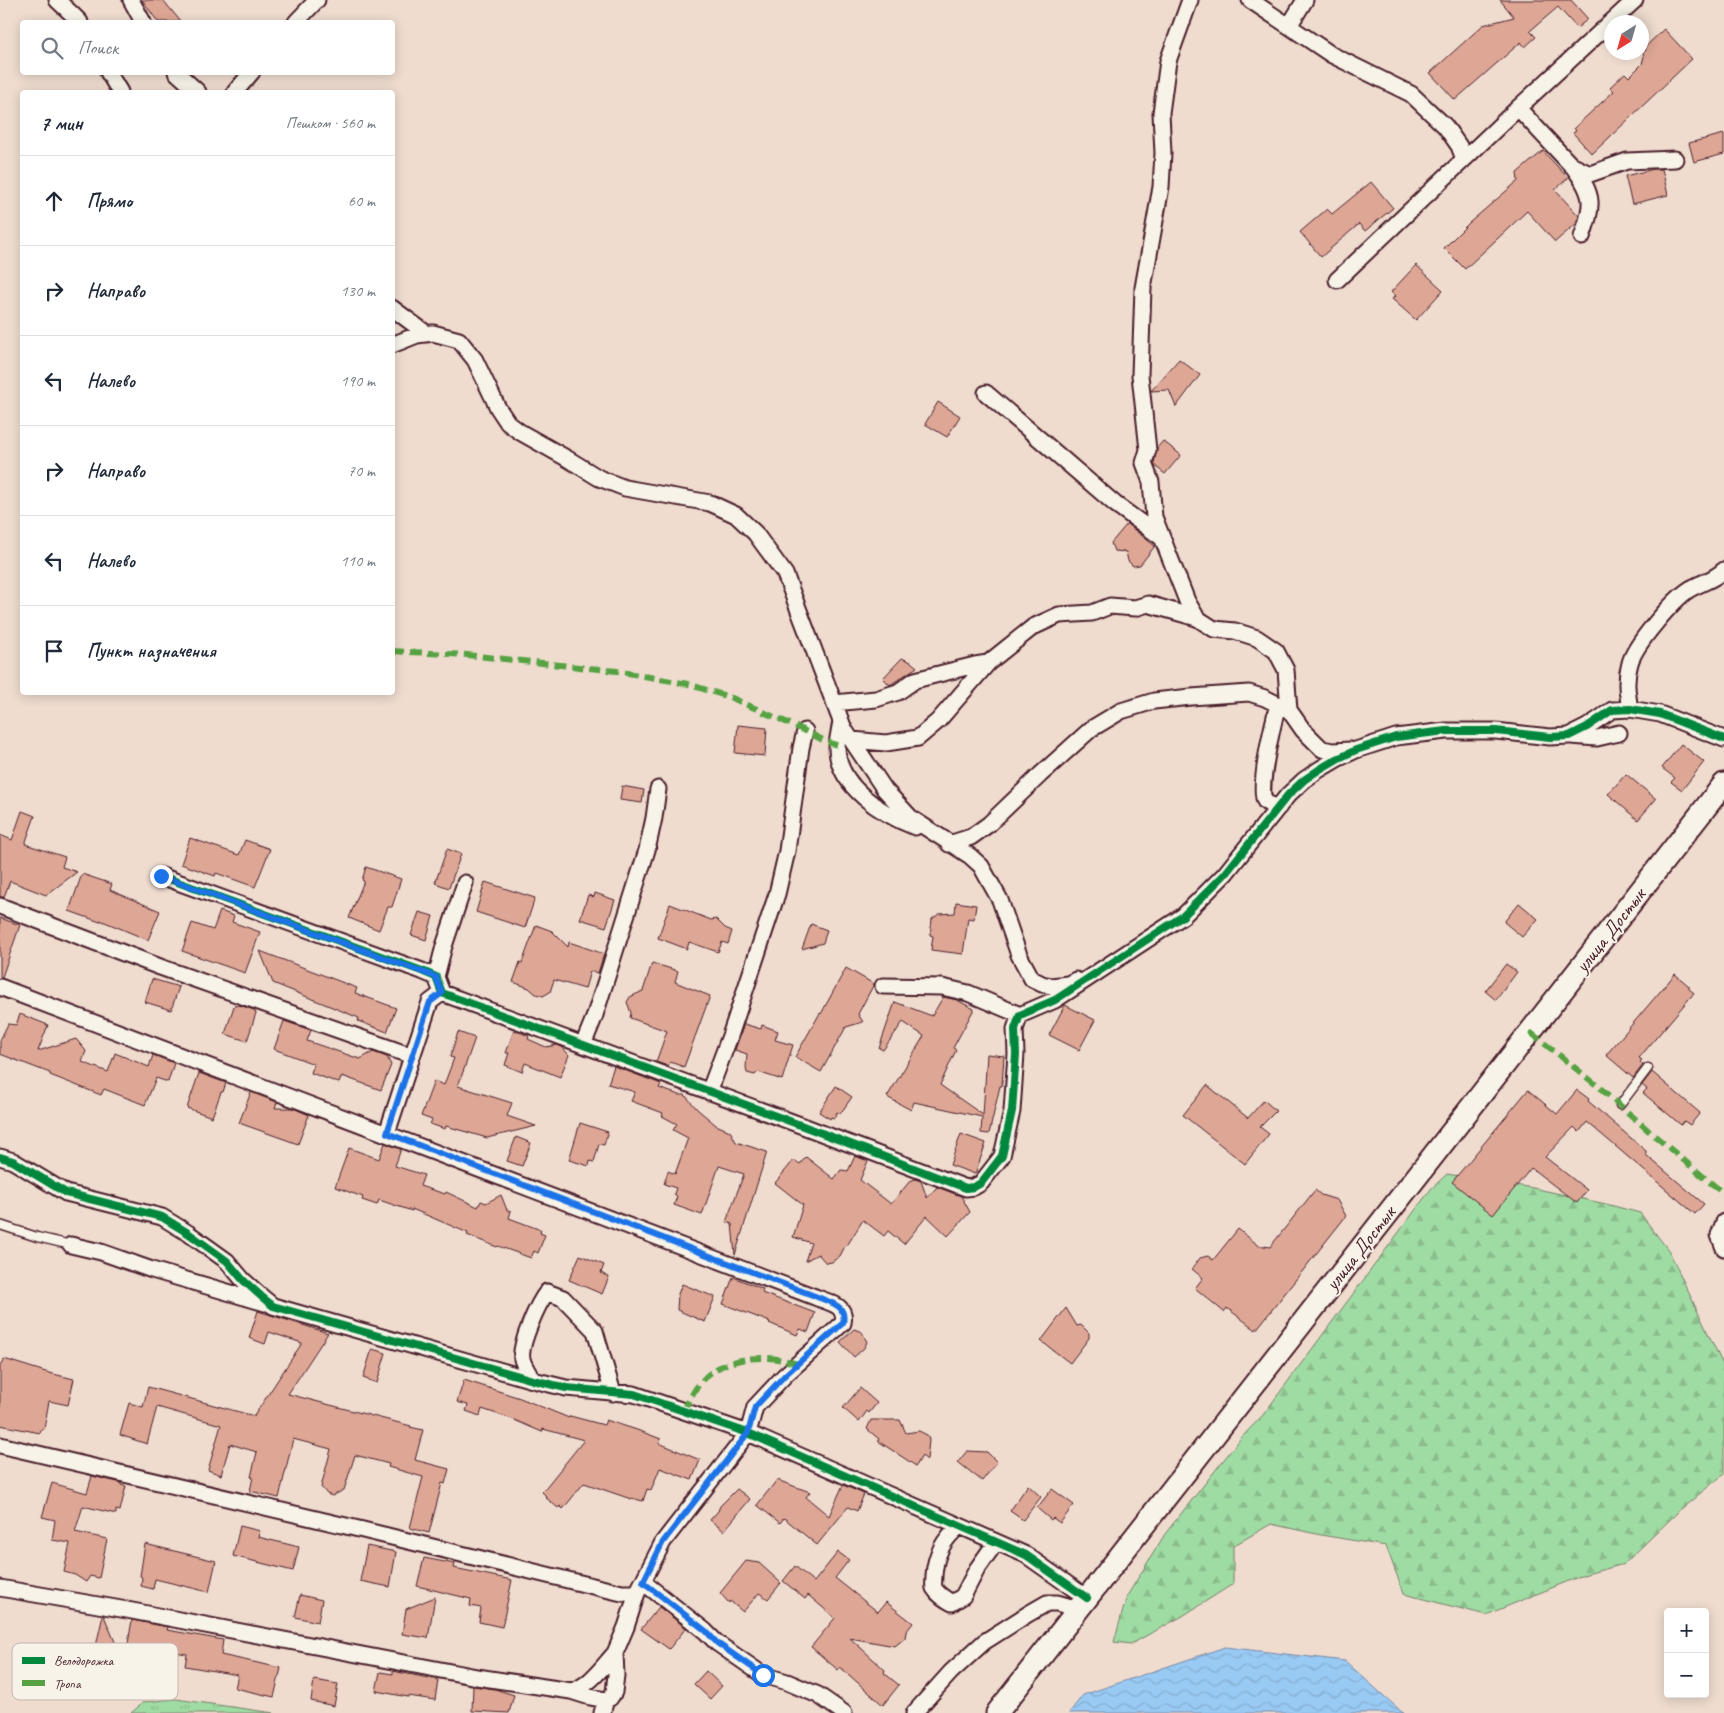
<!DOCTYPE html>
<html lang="ru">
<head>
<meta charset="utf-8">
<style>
	body { margin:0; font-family:Caveat,sans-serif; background:#f2f2f3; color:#1f2937 }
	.controls { position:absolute; right:15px; bottom:15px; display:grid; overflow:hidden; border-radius:5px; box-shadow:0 2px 12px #0003 }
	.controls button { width:45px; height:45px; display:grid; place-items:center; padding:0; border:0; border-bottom:1px solid #e0e1e3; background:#fff; color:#1f2937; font:25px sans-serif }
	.compass { position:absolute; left:1604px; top:15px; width:45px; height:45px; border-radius:50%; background:#fff; box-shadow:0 2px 12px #0003; rotate:217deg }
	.stop { position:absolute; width:15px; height:15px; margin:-11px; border:4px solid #1a73e8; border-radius:50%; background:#fff }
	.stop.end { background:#1a73e8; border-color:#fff; box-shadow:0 1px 5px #0008 }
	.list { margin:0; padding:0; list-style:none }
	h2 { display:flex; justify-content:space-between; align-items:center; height:65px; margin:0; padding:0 20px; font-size:21px }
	h2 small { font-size:16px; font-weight:400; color:#747a83 }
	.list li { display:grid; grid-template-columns:32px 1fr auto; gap:15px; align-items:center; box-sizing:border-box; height:90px; padding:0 20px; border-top:1px solid #e0e1e3 }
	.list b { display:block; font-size:19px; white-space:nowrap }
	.list em { font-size:16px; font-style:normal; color:#747a83 }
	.icon { flex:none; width:28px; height:28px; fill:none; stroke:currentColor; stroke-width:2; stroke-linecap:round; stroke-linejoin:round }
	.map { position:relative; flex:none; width:1724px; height:1713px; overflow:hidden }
	.search { position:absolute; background:#fff; box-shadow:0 2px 12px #0003; left:20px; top:20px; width:375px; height:55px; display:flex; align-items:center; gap:12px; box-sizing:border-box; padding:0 18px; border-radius:5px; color:#747a83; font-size:19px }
	.panel { position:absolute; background:#fff; box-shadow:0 2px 12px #0003; left:20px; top:90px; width:375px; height:605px; border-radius:5px }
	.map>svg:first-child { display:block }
	.grass { fill:url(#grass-tufts); stroke:#747e67 }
	.forest { fill:url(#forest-firs); stroke:#747e67 }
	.water { fill:url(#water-waves); stroke:#7986a4 }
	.building { fill:#dda695; stroke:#4a1f2b }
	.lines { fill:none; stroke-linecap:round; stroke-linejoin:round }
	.lane-casing { stroke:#4a1f2b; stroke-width:11 }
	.street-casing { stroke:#4a1f2b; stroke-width:19 }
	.secondary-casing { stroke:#4a1f2b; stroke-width:25 }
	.lane { stroke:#f7f3e8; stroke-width:8 }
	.street { stroke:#f7f3e8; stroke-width:15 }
	.secondary { stroke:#f7f3e8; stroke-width:21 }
	.quiet { stroke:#56a243; stroke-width:6; stroke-dasharray:12 6; stroke-linecap:butt }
	.cycleway-casing { stroke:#f7f3e8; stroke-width:11 }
	.cycleway { stroke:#00873e; stroke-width:8 }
	.route { stroke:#1a73e8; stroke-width:6 }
	.labels { text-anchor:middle; stroke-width:4; stroke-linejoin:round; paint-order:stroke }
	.street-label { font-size:20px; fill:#4a1f2b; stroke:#f7f3e8 }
	.key { fill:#f7f3e8; stroke:#c3b3af; stroke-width:1 }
	.key-label { font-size:14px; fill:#4a1f2b }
</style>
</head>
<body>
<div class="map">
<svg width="1724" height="1713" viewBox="0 0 1724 1713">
	<defs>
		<pattern id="grass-tufts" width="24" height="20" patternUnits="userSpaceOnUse" patternTransform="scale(1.25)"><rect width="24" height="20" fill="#9fdca3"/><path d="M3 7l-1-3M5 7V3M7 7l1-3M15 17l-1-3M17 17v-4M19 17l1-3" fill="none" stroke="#8abc8c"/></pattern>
		<pattern id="forest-firs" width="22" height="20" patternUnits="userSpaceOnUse" patternTransform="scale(1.25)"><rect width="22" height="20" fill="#9fdca3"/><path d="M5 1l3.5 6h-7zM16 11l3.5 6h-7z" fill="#8abc8c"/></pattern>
		<pattern id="water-waves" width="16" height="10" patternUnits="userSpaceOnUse" patternTransform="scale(1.25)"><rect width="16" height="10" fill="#98caf4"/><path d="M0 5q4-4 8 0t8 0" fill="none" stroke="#84add1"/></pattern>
	</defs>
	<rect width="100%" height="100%" fill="#efdccf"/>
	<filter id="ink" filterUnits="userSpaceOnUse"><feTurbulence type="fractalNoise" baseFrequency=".02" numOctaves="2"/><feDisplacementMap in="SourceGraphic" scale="10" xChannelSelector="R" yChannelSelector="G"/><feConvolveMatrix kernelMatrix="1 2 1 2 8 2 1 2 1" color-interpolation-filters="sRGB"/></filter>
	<g filter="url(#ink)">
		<path class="grass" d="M176 1699 274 1713H131L144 1702Z"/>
		<path class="forest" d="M1447 1174 1533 1188 1606 1204 1640 1213 1669 1251 1724 1367V1474L1681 1509 1624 1564 1583 1575 1486 1615 1404 1594 1386 1546 1321 1535 1271 1524 1233 1546V1584L1181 1617 1131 1644 1114 1642 1127 1596 1165 1534 1241 1438 1263 1415 1431 1189Z"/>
		<path class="water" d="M1225 1647 1345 1661 1403 1713H1069L1083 1695Z"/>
		<path class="building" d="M142 0H163L181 22H158Z
			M1500 0H1571L1588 19 1577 28 1558 7 1530 31 1536 37 1525 47 1521 42 1455 100 1430 73 1483 25 1514 17Z
			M1664 29 1692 59 1592 154 1573 133 1576 131 1574 128 1614 91 1610 87 1625 73 1629 77 1642 64 1644 56 1643 53 1646 50 1645 47Z
			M1724 134V154L1694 162 1689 143Z
			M1543 151 1568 178 1555 190 1579 216 1577 223 1555 242 1527 211 1465 269 1444 248 1469 223 1518 181 1517 173Z
			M1654 169H1662L1668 195 1632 204 1625 176Z
			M1371 182 1393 208 1365 231 1359 224 1321 257 1300 232 1327 209 1332 214Z
			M1416 265 1443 290 1416 320 1392 299 1395 296 1391 292Z
			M1179 359 1200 375 1176 407 1169 390 1151 391Z
			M938 402 960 416 947 437 925 424Z
			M1163 441 1181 455 1165 474 1155 466 1154 463 1157 448Z
			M1127 524 1155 546 1140 565 1133 566 1128 561 1126 552 1114 551 1111 543Z
			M902 658 911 662 917 667 890 685 883 678Z
			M738 725 767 728 765 756 735 753Z
			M1681 744 1704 762 1682 790 1671 782 1675 778 1662 768Z
			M1626 774 1656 799 1638 820 1608 794Z
			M622 786 644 790 642 803 620 800Z
			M22 811 35 816 25 844 65 857 62 867 77 872 46 895 10 881 4 897H0V835L12 840Z
			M190 838 239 855 245 840 270 849 255 887 216 873 215 876 181 864Z
			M447 849 461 854 449 888 435 883Z
			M366 867 401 879 392 907H388L379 930 349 918 364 881 362 880Z
			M82 874 112 884 110 890 160 911 148 940 100 920V922L69 911Z
			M485 882 535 898 525 928 476 912Z
			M595 893 615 900 606 927 580 919 588 895 594 897Z
			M956 902 976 905 974 919 968 918 963 954 931 950 933 936 930 935 932 919 939 914 955 913Z
			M1519 903 1538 919 1522 937 1504 922Z
			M670 904 711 920 716 919 725 928 732 931 728 944 722 942 718 952 689 942 687 949 658 938Z
			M220 911 234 916 232 922 260 932 245 973 182 951 192 923 213 930Z
			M419 912 433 916 426 940 411 935Z
			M0 918 20 925 2 977H0Z
			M811 924 827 930 823 943 802 949Z
			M536 925 552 931 568 947 569 942 604 954 598 973 590 971 585 989 554 980 550 992 543 996 536 994 529 988 513 982 520 962 522 963Z
			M260 951 357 988 355 993 396 1008 387 1032 358 1021 359 1018 273 983Z
			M652 963 678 971 675 982 710 996 684 1067 670 1062 668 1066 656 1062 667 1031 630 1018 631 1013 627 1002 630 997 643 991Z
			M1506 964 1517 972 1496 1000 1485 991Z
			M846 968 874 984 858 1014 863 1022 846 1027 821 1072 795 1057 820 1013 821 1014Z
			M1675 974 1689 986V989L1694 993 1639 1058 1642 1060 1640 1062 1643 1065 1633 1078 1606 1055Z
			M152 979 179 987 171 1010 145 1002Z
			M943 997 957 1000 974 1009 953 1048 956 1050 940 1085 983 1115 987 1054 1004 1056 1002 1086H1000L989 1134 981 1133 982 1117 914 1102 911 1110 887 1097 924 1036 903 1022 883 1050 879 1048 895 1002 932 1016Z
			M239 1005 254 1010 256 1013 247 1041 225 1034 234 1006Z
			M1065 1005 1095 1020 1079 1050 1049 1035Z
			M20 1014 48 1025 38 1051 76 1039 86 1051 82 1062 108 1072 115 1053 149 1067 153 1055 174 1063 168 1082 156 1078 145 1105 104 1089 101 1095 50 1075V1073L0 1054V1040L8 1024 16 1025Z
			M284 1021 311 1030 307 1041 360 1059 373 1052 387 1057 391 1065 381 1090 342 1076 339 1083 311 1073 314 1064 274 1049Z
			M744 1024 761 1029 762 1025 778 1031 775 1040 793 1045 782 1080 758 1072 755 1075 747 1073 746 1067 747 1054 735 1050Z
			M514 1030 529 1036 528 1039 546 1047 557 1045 562 1047 569 1055 560 1077 525 1063 522 1072 505 1065 509 1053H506Z
			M458 1032 475 1038 458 1086 512 1103 507 1116 536 1126 487 1138 446 1126 445 1129 430 1124 432 1120 421 1116 434 1081 444 1085 454 1058 450 1057Z
			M614 1066 661 1084 659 1088 679 1095H685L697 1109 716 1125 730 1131 736 1142 767 1152 735 1255 732 1224 726 1222 744 1174 719 1166 702 1215 674 1205 677 1196 674 1194 676 1188 664 1184 668 1171 675 1174 688 1138 673 1130 677 1124 662 1116 663 1113 631 1101 635 1092 608 1084Z
			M1652 1072 1700 1113 1690 1125 1684 1121 1681 1125 1643 1093 1647 1089 1642 1085Z
			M199 1073 226 1083 223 1092H221L212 1117 187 1108Z
			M1207 1085 1248 1118 1264 1100 1276 1111 1260 1127 1269 1134 1245 1164 1183 1115Z
			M836 1086 852 1097 840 1114 837 1112 834 1118 831 1117 830 1119 819 1112Z
			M1528 1090 1557 1114 1577 1090 1589 1099 1588 1101 1646 1151V1155L1704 1204 1695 1214 1587 1122 1579 1132 1574 1127 1545 1157 1587 1190 1577 1203 1531 1168 1493 1215 1452 1182Z
			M251 1092 277 1102 275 1108H293L309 1115 298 1144 239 1123Z
			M580 1123 608 1132 604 1145 599 1144 594 1162 590 1161 589 1166 569 1160Z
			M961 1134 986 1143 975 1174 950 1165Z
			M516 1137 531 1143 522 1166 507 1161Z
			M385 1143 401 1149 395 1166 424 1175 420 1186 445 1194 446 1192 478 1207 481 1201 486 1203 501 1195 507 1210 511 1211 509 1218 541 1230 540 1233 545 1235 538 1253 534 1251 531 1258 498 1246 497 1247 467 1235 468 1233 412 1209V1211L379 1200 377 1205 362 1200 363 1197 335 1187 349 1148 379 1159Z
			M855 1156 868 1161 860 1180 891 1204 910 1181 915 1179 921 1181 927 1198 937 1187 961 1196 970 1212 948 1236 927 1216 904 1244 888 1231 884 1236 863 1220 848 1244 845 1246 840 1256 832 1262 826 1263 818 1254 805 1261 811 1243 793 1237 803 1205 775 1183 794 1160 800 1164 806 1157 834 1179 841 1170 848 1171Z
			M1315 1190 1321 1195 1337 1200 1346 1216 1256 1330 1227 1308 1224 1312 1195 1288 1203 1278 1192 1269 1200 1258 1208 1256 1213 1260 1238 1229 1258 1245 1270 1247Z
			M580 1255 604 1265 601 1273 609 1277 602 1294 569 1280Z
			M733 1277 763 1289 762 1293 815 1313 808 1332 800 1329 797 1335 769 1323 770 1322 723 1304Z
			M682 1284 715 1297 705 1322 677 1310 678 1294Z
			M1066 1308 1077 1326 1081 1325 1089 1333V1338L1070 1363 1041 1341Z
			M258 1311 328 1333 288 1394 411 1426 410 1427 423 1430 415 1460 449 1469 445 1484 442 1483 429 1533 410 1528 423 1477 388 1467 389 1464 355 1455 344 1490 332 1496 327 1494 321 1487 331 1449 293 1439 279 1498 250 1491 253 1477H251L257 1452 230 1444 221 1475 208 1470 221 1425 157 1407 147 1444 120 1435 129 1403 143 1407 148 1387 254 1416 302 1343 269 1332 265 1344 249 1338Z
			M854 1329 862 1332 867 1342 864 1348 854 1357 840 1342Z
			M372 1349 386 1353 377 1383 363 1378Z
			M4 1359 49 1373 74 1379 68 1405 49 1401 44 1429H41L40 1433 0 1425V1365Z
			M464 1380 520 1398 569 1418 570 1416 604 1425 606 1420 637 1430 661 1439 659 1443 700 1460 692 1480 660 1468 651 1490 647 1489 643 1501 631 1498V1499L584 1483 563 1509 560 1506 558 1508 545 1497 546 1496 542 1492 584 1440 543 1429 542 1432 512 1419 482 1409 480 1416 466 1411 468 1405 457 1402Z
			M860 1388 877 1403 869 1413 867 1411 859 1422 843 1408Z
			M871 1420H900L906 1433 919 1431 927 1435 929 1440 927 1460 922 1456 916 1466 878 1441 879 1439 867 1429Z
			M967 1451 987 1452 997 1462 982 1481 958 1462Z
			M92 1476 122 1483 121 1485 126 1486 120 1511 116 1510V1514L83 1506 75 1532 107 1539 99 1578 90 1576 86 1582 75 1575 64 1572 70 1543 52 1540 55 1520 42 1517 52 1483 87 1493Z
			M777 1480 810 1492 806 1497 829 1516 843 1485 864 1494 857 1511 848 1507 817 1545 784 1518 780 1523 757 1505Z
			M1028 1485 1041 1497 1023 1520 1010 1511Z
			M737 1489 750 1499 724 1531 710 1520 718 1511 720 1506Z
			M1052 1489 1074 1505 1060 1523 1053 1518 1051 1520 1037 1508Z
			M240 1526 260 1531 258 1537 299 1547 293 1571 233 1556Z
			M145 1544 216 1561 209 1592 155 1579 153 1589 141 1586 142 1577 140 1576Z
			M367 1546 396 1552 390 1587 360 1581Z
			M838 1552 849 1560 835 1578 878 1612 886 1602 913 1623 906 1632 905 1638 895 1646 850 1638 885 1670 884 1673 899 1685 883 1705 840 1667 838 1670 811 1647 835 1618 808 1595 805 1599 783 1581 795 1566 814 1582Z
			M424 1558 455 1564 454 1568 512 1580 502 1627 479 1622 481 1608 470 1606 471 1599 417 1586Z
			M746 1561 759 1563 781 1583 768 1599 759 1593 743 1612 730 1601 729 1603 720 1593Z
			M300 1595 322 1600 318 1622 295 1617Z
			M435 1597 428 1638 402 1634 406 1609Z
			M659 1607 686 1628 669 1649 641 1629Z
			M103 1615 104 1616 118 1649 96 1646Z
			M132 1620 168 1627 167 1630 223 1640 221 1655 281 1668 274 1697 235 1688 238 1675 185 1666 187 1654 161 1650 158 1668 156 1669 153 1679 123 1673Z
			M393 1671 438 1680 435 1700 408 1696V1697L376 1691 380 1672 393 1674Z
			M706 1671 722 1686 710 1699 694 1684Z
			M314 1680 338 1684 334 1706 311 1701Z
			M473 1686 495 1689 514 1695 509 1713 472 1711Z"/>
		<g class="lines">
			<defs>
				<path id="lane" d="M1620 1105 1648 1068
					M0 1225 37 1237 71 1245"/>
				<path id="street" d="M57 0 74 16 80 22
					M131 0 143 22
					M1190 0 1168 61 1161 113 1163 153 1161 187 1143 288 1140 375 1148 450 1144 463 1151 482 1154 517 1187 601 1197 618 1214 629 1235 631 1257 638 1276 651 1286 670 1289 710 1303 730 1322 749 1333 751 1350 750
					M1250 0 1332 55 1411 94 1445 126 1459 146 1464 159
					M296 22 317 0
					M1289 26 1305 0
					M108 72 120 92
					M176 72 198 92
					M235 92 252 72
					M1518 108 1571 165 1590 174 1627 161 1675 159
					M1574 168C1595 196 1593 205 1582 237
					M1337 280 1518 108 1635 0
					M392 308 427 334
					M392 345 417 335 433 333 459 340 475 360 498 408 508 423 520 432 568 459 599 478 625 488 710 503 736 515 755 533 785 574 844 729 885 790 911 818 970 856 981 866 1000 900 1019 955 1032 979 1042 984 1051 986 1068 984 1076 980
					M986 393 1115 504 1162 538
					M834 703 876 699 898 692 915 680 975 665 988 663
					M1278 704C1274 720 1257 789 1265 801 1268 805 1274 806 1279 807
					M1630 709C1627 692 1625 680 1630 663 1635 644 1674 599 1690 589 1702 582 1714 580 1724 570
					M841 721C840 729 837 739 837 748 838 787 882 814 915 827
					M1571 736 1597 738 1619 733
					M852 740 886 743 918 738 938 721 988 663 1033 627 1059 615 1092 613 1110 606 1135 608 1148 604 1197 618
					M949 844 971 837 989 824 1040 775 1091 729 1121 711 1154 701 1191 697 1249 693 1265 698 1289 710
					M161 876 422 971 436 977 442 993 803 1126 966 1188 974 1187 981 1183 1002 1156 1012 1111 1016 1054 1015 1029 1020 1015 1055 1000 1183 916 1225 874 1288 795 1304 780 1320 769 1337 759 1356 750 1396 737 1446 731H1496L1550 737 1569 736 1587 727 1612 710 1630 709 1660 714 1724 739
					M0 906 160 967 412 1056
					M436 977 444 946 465 883
					M883 986 942 987 968 993 1020 1015
					M0 987 815 1297C829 1303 847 1304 843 1323L785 1375 755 1407 748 1433 663 1542 637 1593 626 1627 615 1653 616 1675 614 1692 610 1698 606 1700 602 1713
					M583 1045 594 1018 647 850 654 818 658 789
					M709 1092 730 1036 777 894 787 851 801 748 805 731
					M387 1133 430 1002 442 993
					M0 1157 13 1161 66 1193 162 1217 188 1233 227 1261 243 1280 262 1297 273 1306 533 1380 566 1388 634 1394 748 1433 1026 1555 1087 1598
					M1724 1222 1719 1235 1724 1248
					M71 1245 101 1252 152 1270 265 1303
					M533 1380C529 1374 524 1366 522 1359 519 1345 538 1303 547 1292L563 1298 595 1331 613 1393
					M0 1445 363 1530 576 1582 622 1593H637
					M960 1526C944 1538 935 1556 934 1576 934 1580 933 1585 934 1588 938 1595 945 1599 952 1603L963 1596 977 1569 996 1542
					M643 1582 705 1631 717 1643 763 1675 787 1682 818 1695 844 1713
					M0 1588 127 1610 477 1677 571 1691 590 1697 606 1700
					M571 1691C589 1687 603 1666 615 1653
					M914 1713 951 1672 984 1642 1028 1614 1047 1603H1057L1078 1609"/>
				<path id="secondary" d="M997 1713 1724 784"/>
			</defs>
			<use href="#lane" class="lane-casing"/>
			<use href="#street" class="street-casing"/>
			<use href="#secondary" class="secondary-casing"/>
			<use href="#lane" class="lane"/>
			<use href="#street" class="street"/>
			<use href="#secondary" class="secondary"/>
			<path class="quiet" d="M392 651 467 655 617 671 688 684 732 698 797 727 827 742 837 745
				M1530 1032 1599 1087 1649 1131 1724 1194
				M683 1411C689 1401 694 1389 702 1381 722 1356 769 1353 797 1364"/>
			<defs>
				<path id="cycleway" d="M161 876 422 971 436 977 442 993 803 1126 966 1188 974 1187 981 1183 1002 1156 1012 1111 1016 1054 1015 1029 1020 1015 1055 1000 1183 916 1225 874 1288 795 1304 780 1320 769 1337 759 1356 750 1396 737 1446 731H1496L1550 737 1569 736 1587 727 1612 710 1630 709 1660 714 1724 739
					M0 1157 13 1161 66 1193 162 1217 188 1233 227 1261 243 1280 262 1297 273 1306 533 1380 566 1388 634 1394 748 1433 1026 1555 1087 1598"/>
			</defs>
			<use href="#cycleway" class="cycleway-casing"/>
			<use href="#cycleway" class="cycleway"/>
		</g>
	</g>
	<g class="lines" filter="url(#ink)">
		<path class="route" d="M161 876 436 977 442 993 430 1002 387 1133 815 1296C830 1303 847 1304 843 1323L785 1375 755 1407 748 1433 663 1542 643 1582 706 1631 717 1643 763 1675"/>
	</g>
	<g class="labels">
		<g class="street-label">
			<text transform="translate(1610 930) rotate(-52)" y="7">улица Достык</text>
			<text transform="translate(1360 1248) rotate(-52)" y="7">улица Достык</text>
		</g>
	</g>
	<rect x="12" y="1643" width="166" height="57" rx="8" class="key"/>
	<rect x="22" y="1657" width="23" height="7" fill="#00873e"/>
	<rect x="22" y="1680" width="23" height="6" fill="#56a243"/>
	<g class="key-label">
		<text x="54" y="1665">Велодорожка</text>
		<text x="54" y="1688">Тропа</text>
	</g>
</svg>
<div class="controls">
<button>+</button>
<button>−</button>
</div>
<svg class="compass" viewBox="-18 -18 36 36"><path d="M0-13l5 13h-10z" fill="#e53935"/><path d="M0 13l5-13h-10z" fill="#747a83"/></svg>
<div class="stop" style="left:763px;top:1675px"></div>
<div class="stop end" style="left:161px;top:876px"></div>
<div class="search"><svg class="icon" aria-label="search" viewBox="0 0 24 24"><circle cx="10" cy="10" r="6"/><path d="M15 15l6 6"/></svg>Поиск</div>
<section class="panel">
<h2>7 мин<small>Пешком · 560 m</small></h2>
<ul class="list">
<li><svg class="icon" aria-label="ahead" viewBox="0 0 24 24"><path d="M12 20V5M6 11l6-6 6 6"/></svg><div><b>Прямо</b></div><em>60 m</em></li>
<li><svg class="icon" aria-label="right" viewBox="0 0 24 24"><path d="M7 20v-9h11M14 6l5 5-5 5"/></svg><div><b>Направо</b></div><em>130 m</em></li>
<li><svg class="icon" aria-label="left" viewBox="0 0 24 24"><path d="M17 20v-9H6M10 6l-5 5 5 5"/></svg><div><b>Налево</b></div><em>190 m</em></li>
<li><svg class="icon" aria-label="right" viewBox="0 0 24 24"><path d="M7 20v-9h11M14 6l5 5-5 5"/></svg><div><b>Направо</b></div><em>70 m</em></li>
<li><svg class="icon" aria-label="left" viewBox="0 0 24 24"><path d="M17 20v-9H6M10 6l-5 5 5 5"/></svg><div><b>Налево</b></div><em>110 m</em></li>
<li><svg class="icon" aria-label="arrive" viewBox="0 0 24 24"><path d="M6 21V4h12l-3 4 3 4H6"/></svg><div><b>Пункт назначения</b></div></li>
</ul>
</section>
</div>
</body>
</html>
